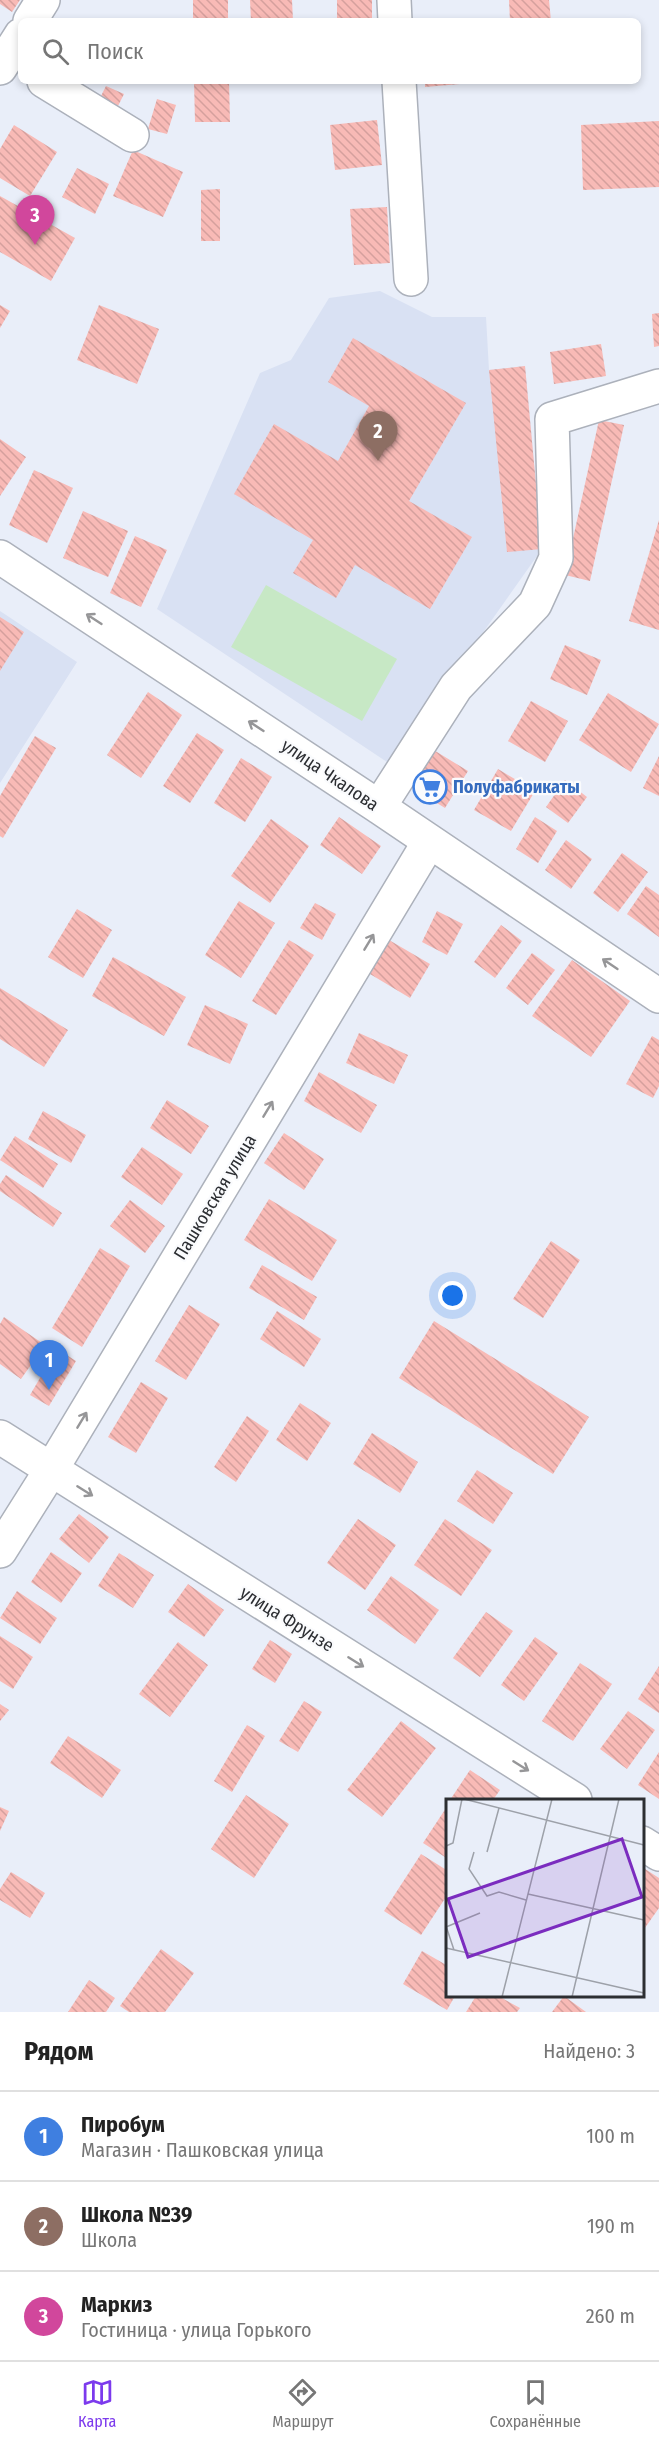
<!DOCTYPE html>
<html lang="ru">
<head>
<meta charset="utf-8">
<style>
	body { margin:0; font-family:"Fira Sans Condensed",sans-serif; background:#f2f2f2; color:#222 }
	.you { position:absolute; left:453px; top:1296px; width:21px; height:21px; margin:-15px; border:4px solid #fff; border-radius:50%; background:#1a73e8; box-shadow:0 0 0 9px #1a73e833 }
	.badge { display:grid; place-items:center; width:39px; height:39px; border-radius:50%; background:#7c3aed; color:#fff; font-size:20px; font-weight:700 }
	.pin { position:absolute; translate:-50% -50px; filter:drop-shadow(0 2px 3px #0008) }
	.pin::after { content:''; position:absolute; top:32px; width:21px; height:18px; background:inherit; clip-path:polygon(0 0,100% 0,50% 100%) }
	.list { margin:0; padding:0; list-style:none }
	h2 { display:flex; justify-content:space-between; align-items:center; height:78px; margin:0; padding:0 24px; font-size:26px }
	h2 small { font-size:20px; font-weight:400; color:#767676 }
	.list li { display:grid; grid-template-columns:39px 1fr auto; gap:18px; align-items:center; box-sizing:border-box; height:90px; padding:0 24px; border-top:2px solid #e0e0e0 }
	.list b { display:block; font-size:22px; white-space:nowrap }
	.list p { margin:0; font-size:20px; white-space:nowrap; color:#767676 }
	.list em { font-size:20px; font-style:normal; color:#767676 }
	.icon { flex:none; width:33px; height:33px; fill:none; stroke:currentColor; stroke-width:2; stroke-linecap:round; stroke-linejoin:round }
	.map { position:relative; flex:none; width:659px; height:2012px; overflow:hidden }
	.search { position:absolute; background:#fff; box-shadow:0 3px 9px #0003; left:18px; right:18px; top:18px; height:66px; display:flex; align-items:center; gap:15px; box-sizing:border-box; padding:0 21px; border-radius:9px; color:#767676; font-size:22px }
	.sheet { height:348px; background:#fff }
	nav { display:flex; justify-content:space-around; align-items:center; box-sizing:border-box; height:84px; border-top:2px solid #e0e0e0; background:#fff; font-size:16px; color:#767676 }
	nav a { display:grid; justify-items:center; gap:3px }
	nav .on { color:#7c3aed }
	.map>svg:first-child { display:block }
	.built { fill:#d9e1f3 }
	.pitch { fill:#c7e8c5 }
	.building { fill:url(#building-back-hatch) }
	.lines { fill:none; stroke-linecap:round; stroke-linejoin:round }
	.minor-casing { stroke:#acb1bb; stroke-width:36 }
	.minor { stroke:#fff; stroke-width:33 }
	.oneway { stroke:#969698 }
	.labels { text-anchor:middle; stroke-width:4.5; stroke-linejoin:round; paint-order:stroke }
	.street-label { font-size:18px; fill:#2c2e32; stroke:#fafbfd }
	.shop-label { font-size:18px; font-weight:bold; fill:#366cbe; stroke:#fafbfd; text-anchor:start }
	.inset-road { fill:none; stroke:#9da1a9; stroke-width:1.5 }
	.view { fill:#7b2cbf; fill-opacity:0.15; stroke:#7b2cbf; stroke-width:3 }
	.inset-edge { fill:none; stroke:#2c2e32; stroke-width:3 }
</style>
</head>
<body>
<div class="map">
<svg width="659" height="2012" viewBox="0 0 659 2012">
	<defs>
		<pattern id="building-back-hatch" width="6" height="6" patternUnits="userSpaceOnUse" patternTransform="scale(1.5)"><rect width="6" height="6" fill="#f8bab6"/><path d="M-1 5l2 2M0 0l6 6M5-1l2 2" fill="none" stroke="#d5a09d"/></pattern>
	</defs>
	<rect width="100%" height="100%" fill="#e9eef9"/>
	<path class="built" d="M380 291 432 317H486L489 370 525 366 542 549 390 764 157 609 260 373 291 360 329 298Z
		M0 611 77 662 0 783Z"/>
	<path class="pitch" d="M266 585 397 659 362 721 231 647Z"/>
	<path class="building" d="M0 0H20L12 12 0 4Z
		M193 0H228V21H193Z
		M250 0H292L293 21H251Z
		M337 0H372V21H337Z
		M509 0H549L551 21H510Z
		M194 81H229L230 122H195Z
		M425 81H472V83L425 87Z
		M106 86 124 94 113 116 95 108Z
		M157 99 176 105 167 134 148 129Z
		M377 120 382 165 335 170 330 125Z
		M659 121V187L583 190 581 125Z
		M14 125 57 152 30 196 0 178V149Z
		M133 150 183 172 163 217 113 196Z
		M77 168 109 184 95 214 62 197Z
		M220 189V241H201V190Z
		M0 196 75 238 51 281 0 252Z
		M387 207 390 263 354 265 350 209Z
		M0 305 10 311 0 328Z
		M99 305 159 329 137 384 77 360Z
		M659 313V346L654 347 652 314Z
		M353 338 466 403 409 501 472 537 430 609 355 565 336 598 293 573 313 540 234 494 274 424 338 461 369 406 328 382Z
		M601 344 606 376 554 384 550 352Z
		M525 366 542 549 507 552 489 370Z
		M599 420 624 425 590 581 565 575Z
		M0 439 26 457 0 496Z
		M34 470 73 488 47 543 9 525Z
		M83 511 128 531 108 577 63 558Z
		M659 520V630L629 621Z
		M135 536 167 550 141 607 110 593Z
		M0 617 24 632 0 671Z
		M565 645 601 660 587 695 550 679Z
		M148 692 182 715 141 778 107 755Z
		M608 693 659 724 631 772 579 740Z
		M531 701 568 721 545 762 508 741Z
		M197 733 224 750 190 803 163 786Z
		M35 736 56 748 3 838 0 836V796Z
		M432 749 468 771 445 808 409 786Z
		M659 756V796L643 788Z
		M241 758 272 777 245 822 214 803Z
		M498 769 535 791 511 831 474 810Z
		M565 780 587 797 568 823 546 807Z
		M339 817 381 846 362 874 320 845Z
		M535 817 557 831 538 863 516 849Z
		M271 819 309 846 270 903 231 876Z
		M566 840 592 859 571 889 545 870Z
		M622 853 648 872 618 912 593 893Z
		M646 886 659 895V937L627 914Z
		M239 901 275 923 241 978 205 955Z
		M315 903 336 914 322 940 300 928Z
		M77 909 112 930 83 978 48 957Z
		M437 911 463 924 447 955 422 942Z
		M501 925 522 941 495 978 474 962Z
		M289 940 314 955 276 1015 252 1001Z
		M389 940 430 964 410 998 370 974Z
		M532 953 555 970 528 1005 506 988Z
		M113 957 186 997 164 1036 92 996Z
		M572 960 630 1001 591 1057 532 1016Z
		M0 988 68 1030 44 1067 0 1039Z
		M205 1005 248 1024 230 1064 187 1045Z
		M359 1033 408 1055 394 1084 346 1063Z
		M652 1036 659 1040V1086L653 1098 626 1084Z
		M319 1072 377 1105 361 1133 304 1101Z
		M167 1100 209 1126 191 1154 150 1128Z
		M43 1111 86 1135 71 1163 28 1139Z
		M284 1133 324 1159 304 1190 264 1163Z
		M15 1136 58 1164 43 1188 0 1160Z
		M142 1147 183 1174 162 1205 121 1177Z
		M6 1175 62 1213 53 1227 0 1191V1184Z
		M269 1199 337 1240 312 1281 244 1240Z
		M130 1200 165 1226 145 1253 110 1226Z
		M551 1241 580 1260 543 1318 513 1299Z
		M100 1248 130 1266 82 1347 52 1328Z
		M262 1265 317 1297 304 1320 249 1288Z
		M189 1305 220 1324 186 1380 155 1361Z
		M277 1311 321 1339 304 1367 260 1339Z
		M4 1317 45 1345 21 1379 0 1364V1324Z
		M434 1321 589 1417 553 1474 399 1378Z
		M57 1349 76 1361 49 1406 30 1395Z
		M141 1382 168 1398 136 1453 108 1437Z
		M300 1403 331 1423 307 1461 276 1440Z
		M247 1416 269 1431 236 1482 214 1467Z
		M372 1433 418 1462 400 1493 353 1464Z
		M477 1470 513 1493 493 1524 457 1501Z
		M79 1514 109 1537 89 1563 59 1539Z
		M358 1519 396 1545 365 1590 327 1563Z
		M445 1519 492 1550 461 1596 414 1565Z
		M51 1552 82 1573 61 1603 31 1582Z
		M119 1553 154 1575 133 1608 98 1586Z
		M391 1576 439 1610 415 1644 367 1610Z
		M188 1584 224 1610 204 1637 168 1612Z
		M17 1591 57 1618 40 1644 0 1618Z
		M486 1612 513 1631 480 1677 453 1658Z
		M0 1636 33 1657 13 1689 0 1681Z
		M535 1637 558 1653 524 1701 501 1685Z
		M270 1640 292 1654 275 1683 252 1669Z
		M178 1642 208 1665 170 1717 139 1694Z
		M580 1663 612 1684 573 1741 542 1721Z
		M659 1666V1713L638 1699Z
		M304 1701 322 1712 298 1752 279 1741Z
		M0 1704 9 1710 0 1721Z
		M628 1711 655 1730 627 1769 600 1749Z
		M401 1721 436 1748 382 1817 347 1790Z
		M247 1725 265 1736 232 1792 214 1781Z
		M68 1736 121 1770 102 1798 50 1763Z
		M659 1752V1799L638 1785Z
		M470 1770 500 1790 493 1800H450Z
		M246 1795 289 1824 254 1878 211 1849Z
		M448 1805V1859L423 1843Z
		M0 1807 9 1811 0 1831Z
		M421 1854 448 1871V1894L421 1935 384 1911Z
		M642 1867 659 1878V1908L642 1932Z
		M11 1872 45 1893 30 1918 0 1900V1889Z
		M161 1949 194 1973 165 2012H129L120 2006Z
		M422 1951 448 1966V1996H455L447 2010 403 1984Z
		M89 1980 115 1998 106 2012H68Z
		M476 1996H498L520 2008 517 2012H466Z
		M564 1996 586 2012H552Z"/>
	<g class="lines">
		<defs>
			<path id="minor" d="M394 0 395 21
				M30 21 43 0
				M0 68 21 35
				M44 81 132 135
				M399 81 411 279
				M0 557 379 807 659 996
				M379 807 456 687 535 604 556 558 552 419 659 386
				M0 1437 575 1800
				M0 1551 51 1470 429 842
				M642 1843 659 1854"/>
		</defs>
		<use href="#minor" class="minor-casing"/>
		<use href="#minor" class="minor"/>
	</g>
	<defs><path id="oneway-shaft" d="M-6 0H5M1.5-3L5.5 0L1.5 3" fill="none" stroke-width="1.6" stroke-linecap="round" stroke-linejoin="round" transform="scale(1.5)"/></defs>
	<g class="oneway">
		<use href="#oneway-shaft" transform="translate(94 619) rotate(-147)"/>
		<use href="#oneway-shaft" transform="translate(256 726) rotate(-147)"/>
		<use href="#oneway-shaft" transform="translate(369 942) rotate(-59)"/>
		<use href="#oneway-shaft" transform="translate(610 964) rotate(-146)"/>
		<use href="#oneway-shaft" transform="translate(268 1109) rotate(-59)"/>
		<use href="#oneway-shaft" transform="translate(82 1420) rotate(-59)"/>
		<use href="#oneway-shaft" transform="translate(85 1491) rotate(32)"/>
		<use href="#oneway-shaft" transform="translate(356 1662) rotate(32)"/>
		<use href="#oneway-shaft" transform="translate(521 1766) rotate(32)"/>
	</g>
	<defs>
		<symbol id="supermarket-ring" viewBox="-11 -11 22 22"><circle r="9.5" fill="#fafbfd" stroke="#3f7fe0" stroke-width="1.5"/><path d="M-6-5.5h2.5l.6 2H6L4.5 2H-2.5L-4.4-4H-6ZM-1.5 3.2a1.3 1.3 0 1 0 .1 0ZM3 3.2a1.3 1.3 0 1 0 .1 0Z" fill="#3f7fe0"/></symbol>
	</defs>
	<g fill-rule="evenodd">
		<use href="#supermarket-ring" x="411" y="768" width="38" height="38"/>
	</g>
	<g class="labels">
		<g class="street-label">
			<text transform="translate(330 775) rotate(34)" y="6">улица Чкалова</text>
			<text transform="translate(215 1197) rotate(-59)" y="6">Пашковская улица</text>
			<text transform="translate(287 1619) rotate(32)" y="6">улица Фрунзе</text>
		</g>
		<g class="shop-label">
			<text x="453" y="793">Полуфабрикаты</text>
		</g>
	</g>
	<g transform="translate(446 1799)">
		<rect width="198" height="198" fill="#e9eef9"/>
		<path class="inset-road" d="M18 0 198 46M0 47 7 44 16 0M28 53 23 70 41 97 53 93 80 101M41 53 53 9M82 95 198 121M0 127 8 151M0 128 34 114M0 149 198 194M56 198 106 0M126 198 173 0"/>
		<path class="view" d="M176 40 196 98 22 158 2 100Z"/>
		<rect width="198" height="198" class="inset-edge"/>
	</g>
</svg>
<div class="you"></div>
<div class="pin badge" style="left:49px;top:1390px;background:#3f7fe0">1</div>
<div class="pin badge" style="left:378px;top:461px;background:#8d6e63">2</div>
<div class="pin badge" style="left:35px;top:245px;background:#d1479c">3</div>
<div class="search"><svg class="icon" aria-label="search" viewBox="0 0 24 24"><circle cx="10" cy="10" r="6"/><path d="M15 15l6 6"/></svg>Поиск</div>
</div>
<section class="sheet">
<h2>Рядом<small>Найдено: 3</small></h2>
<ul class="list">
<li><span class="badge" style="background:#3f7fe0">1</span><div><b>Пиробум</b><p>Магазин · Пашковская улица</p></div><em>100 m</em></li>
<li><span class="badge" style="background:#8d6e63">2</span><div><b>Школа №39</b><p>Школа</p></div><em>190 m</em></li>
<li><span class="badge" style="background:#d1479c">3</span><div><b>Маркиз</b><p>Гостиница · улица Горького</p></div><em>260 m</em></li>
</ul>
</section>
<nav>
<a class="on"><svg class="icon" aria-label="map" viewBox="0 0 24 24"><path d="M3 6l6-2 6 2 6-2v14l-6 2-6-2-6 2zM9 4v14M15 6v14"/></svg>Карта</a>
<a><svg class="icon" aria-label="directions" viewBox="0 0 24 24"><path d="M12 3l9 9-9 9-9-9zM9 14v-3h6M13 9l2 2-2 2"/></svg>Маршрут</a>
<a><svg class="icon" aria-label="saved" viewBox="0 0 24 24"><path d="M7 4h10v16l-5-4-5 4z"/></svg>Сохранённые</a>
</nav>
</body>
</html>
